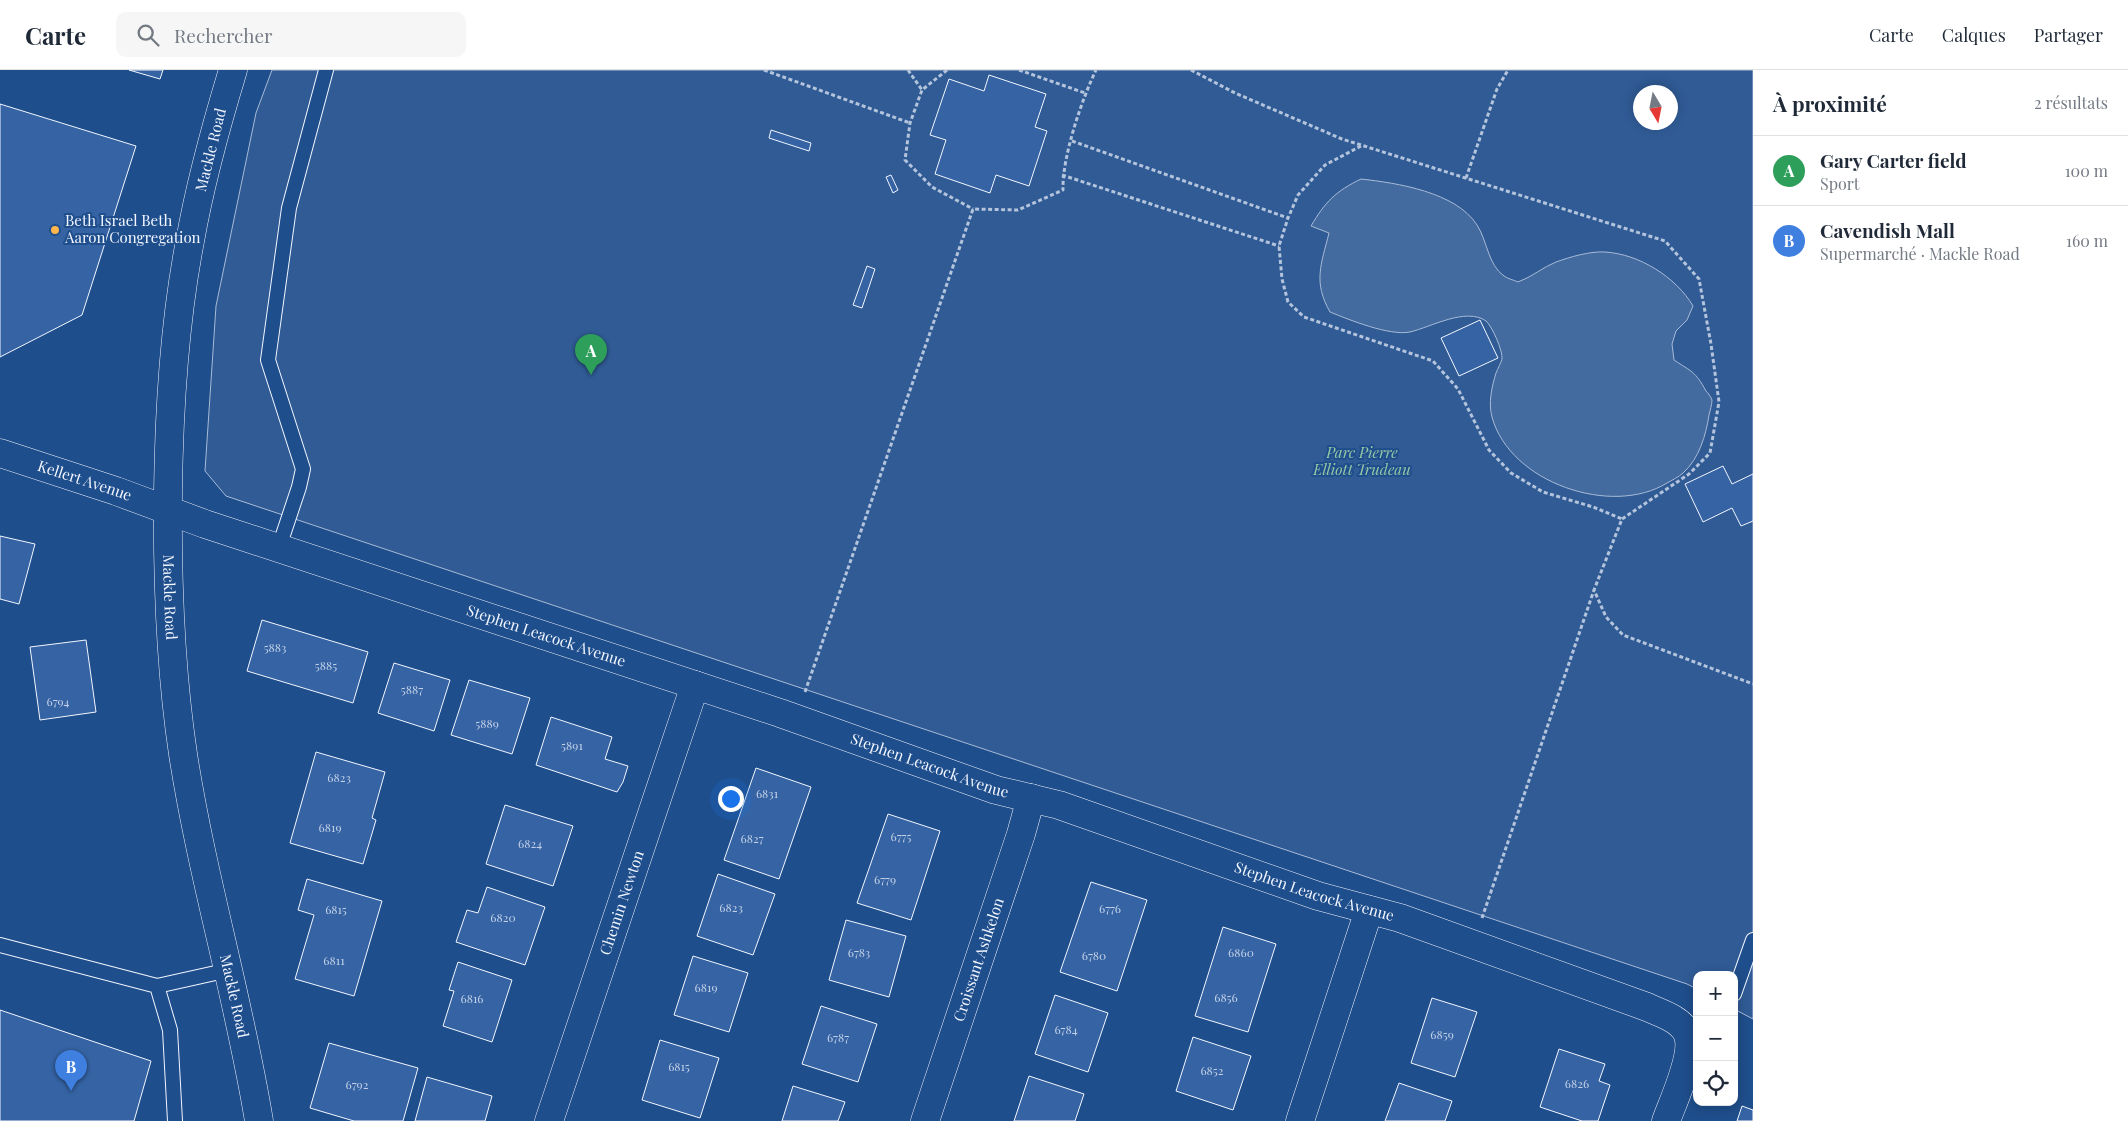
<!DOCTYPE html>
<html lang="fr">
<head>
<meta charset="utf-8">
<style>
	body { margin:0; font-family:"Playfair Display",serif; background:#f6f6f7; color:#1f2937 }
	.controls { position:absolute; right:15px; bottom:15px; display:grid; overflow:hidden; border-radius:10px; box-shadow:0 2px 12px #0003 }
	.controls button { width:45px; height:45px; display:grid; place-items:center; padding:0; border:0; border-bottom:1px solid #e0e1e3; background:#fff; color:#1f2937; font:25px sans-serif }
	.compass { position:absolute; left:1633px; top:15px; width:45px; height:45px; border-radius:50%; background:#fff; box-shadow:0 2px 12px #0003; rotate:170deg }
	.you { position:absolute; left:730px; top:728px; width:18px; height:18px; margin:-12px; border:4px solid #fff; border-radius:50%; background:#1a73e8; box-shadow:0 0 0 8px #1a73e833 }
	.badge { display:grid; place-items:center; width:32px; height:32px; border-radius:50%; background:#2563eb; color:#fff; font-size:16px; font-weight:700 }
	.pin { position:absolute; translate:-50% -41px; filter:drop-shadow(0 1px 2px #0008) }
	.pin::after { content:''; position:absolute; top:26px; width:18px; height:15px; background:inherit; clip-path:polygon(0 0,100% 0,50% 100%) }
	.list { margin:0; padding:0; list-style:none }
	h2 { display:flex; justify-content:space-between; align-items:center; height:65px; margin:0; padding:0 20px; font-size:21px }
	h2 small { font-size:16px; font-weight:400; color:#747a83 }
	.list li { display:grid; grid-template-columns:32px 1fr auto; gap:15px; align-items:center; box-sizing:border-box; height:70px; padding:0 20px; border-top:1px solid #e0e1e3 }
	.list b { display:block; font-size:19px; white-space:nowrap }
	.list p { margin:0; font-size:16px; white-space:nowrap; color:#747a83 }
	.list em { font-size:16px; font-style:normal; color:#747a83 }
	.icon { flex:none; width:28px; height:28px; fill:none; stroke:currentColor; stroke-width:2; stroke-linecap:round; stroke-linejoin:round }
	.map { position:relative; flex:none; width:1753px; height:1051px; overflow:hidden }
	header { display:flex; align-items:center; gap:30px; box-sizing:border-box; height:70px; padding:0 25px; background:#fff; border-bottom:1px solid #e0e1e3 }
	header strong { font-size:24px }
	nav { display:flex; gap:28px; margin-inline-start:auto; font-size:18px }
	.search { width:350px; height:45px; background:#f6f6f7; display:flex; align-items:center; gap:12px; box-sizing:border-box; padding:0 18px; border-radius:10px; color:#747a83; font-size:19px }
	main { display:flex }
	aside { flex:1; background:#fff }
	.map>svg:first-child { display:block }
	.built { fill:#305b95; stroke:#a8bbd7; fill-rule:evenodd }
	.water { fill:#446ba0; stroke:#a8bbd7 }
	.building { fill:#3563a3; stroke:#f2f6ff }
	.lines { fill:none; stroke-linecap:round; stroke-linejoin:round }
	.lane-casing { stroke:#f2f6ff; stroke-width:16 }
	.street-casing { stroke:#f2f6ff; stroke-width:29 }
	.secondary-casing { stroke:#f2f6ff; stroke-width:29 }
	.path { stroke:#b3c4dc; stroke-width:3; stroke-dasharray:4 2.5; stroke-linecap:butt }
	.lane { stroke:#1f4e8c; stroke-width:14 }
	.street { stroke:#1f4e8c; stroke-width:28 }
	.secondary { stroke:#1f4e8c; stroke-width:28 }
	.poi-dot { fill:#ffb74d; stroke:#1f4e8c; stroke-width:2 }
	.labels { text-anchor:middle; stroke-width:4; stroke-linejoin:round; paint-order:stroke }
	.number-label { font-size:12px; fill:#c3d1e8 }
	.street-label { font-size:15px; fill:#f2f6ff; stroke:#1f4e8c }
	.poi-label { font-size:15px; fill:#f2f6ff; stroke:#1f4e8c; text-anchor:start }
	.park-label { font-size:15px; font-style:italic; fill:#97c8a6; stroke:#1f4e8c }
</style>
</head>
<body>
<header>
<strong>Carte</strong>
<div class="search"><svg class="icon" aria-label="search" viewBox="0 0 24 24"><circle cx="10" cy="10" r="6"/><path d="M15 15l6 6"/></svg>Rechercher</div>
<nav><a>Carte</a><a>Calques</a><a>Partager</a></nav>
</header>
<main>
<div class="map">
<svg width="1753" height="1051" viewBox="0 0 1753 1051">
	<rect width="100%" height="100%" fill="#1f4e8c"/>
	<path class="built" d="M272 0H1753V949L1734 939V905H1697V919L1687 914 1355 803 226 426 205 401 216 236 256 43ZM1640 22H1670V52H1640Z"/>
	<path class="water" d="M1361 109C1397 113 1456 122 1477 155 1487 170 1488 195 1504 206 1508 209 1514 210 1518 212 1532 207 1543 197 1556 192 1570 187 1590 181 1605 182 1639 184 1676 207 1693 236L1687 250 1676 261 1672 274 1674 290C1692 302 1695 301 1706 321 1708 323 1711 327 1712 330 1712 334 1710 341 1709 345 1706 365 1699 389 1683 403 1679 407 1672 410 1667 413 1612 447 1510 413 1492 347 1488 333 1492 316 1496 303 1498 298 1501 293 1502 289 1503 281 1492 256 1486 251 1466 237 1431 257 1410 262 1389 266 1350 250 1330 242 1313 212 1321 195 1329 163L1311 156C1325 132 1336 121 1361 109Z"/>
	<path class="building" d="M129 0H163L160 9Z
		M989 5 1046 24 1035 57 1047 61 1029 116 996 105 990 123 935 104 946 70 930 65 949 9 984 21Z
		M0 34 136 76 82 245 0 287Z
		M771 60 811 73 809 81 769 68Z
		M891 105 898 120 893 123 886 107Z
		M867 196 875 199 862 238 853 235Z
		M1480 250 1498 288 1459 306 1441 268Z
		M1723 396 1732 414 1753 404V451L1741 456 1732 438 1703 452 1685 414Z
		M0 466 35 474 19 534 0 529Z
		M262 550 368 582 353 633 247 601Z
		M86 570 96 642 40 650 30 577Z
		M394 593 450 610 434 661 378 643Z
		M469 610 530 628 512 684 451 665Z
		M551 647 612 667 605 689 628 696 623 712 617 722 536 695Z
		M316 682 385 702 372 748 376 750 363 794 290 773Z
		M756 698 811 717 779 809 724 790Z
		M505 735 573 756 553 816 486 794Z
		M888 744 940 761 911 850 857 833Z
		M718 804 775 824 753 885 697 866Z
		M307 809 382 831 354 926 295 909 314 845 298 840Z
		M1091 812 1147 830 1117 921 1060 902Z
		M487 817 545 837 525 895 456 872 467 840 478 843Z
		M846 850 906 866 889 927 829 910Z
		M1223 857 1276 874 1248 962 1195 946Z
		M693 886 748 903 729 962 674 945Z
		M458 892 512 910 492 972 443 956 454 921 449 920Z
		M1055 925 1108 943 1088 1002 1035 984Z
		M1432 928 1477 942 1455 1007 1411 993Z
		M821 936 877 954 858 1012 802 994Z
		M0 940 151 991 134 1051H0Z
		M1193 967 1251 986 1233 1040 1176 1021Z
		M660 970 719 988 700 1048 642 1030Z
		M329 973 418 998 403 1051H354L310 1038Z
		M1559 979 1605 994 1599 1011 1610 1015 1598 1051H1582L1540 1037Z
		M1029 1006 1084 1024 1075 1051H1014Z
		M427 1007 492 1026 485 1051H415Z
		M1399 1013 1452 1031 1445 1051H1385Z
		M793 1016 845 1032 838 1051H782Z
		M1742 1036 1753 1040V1051H1737Z"/>
	<g class="lines">
		<defs>
			<path id="lane" d="M279 477 299 417 303 399 268 290 289 138 326 0
				M0 875 157 916 229 900
				M157 916 170 960 175 1051
				M1734 924 1753 870"/>
			<g id="street">
				<path id="s1" d="M0 383 116 421 205 454 780 643 996 720 1059 735 1318 826 1400 848 1647 937C1660 943 1678 948 1686 961 1698 980 1673 1031 1666 1051"/>
				<path id="s2" d="M549 1051 695 615"/>
				<path id="s3" d="M925 1051 1021 764 1031 728"/>
				<path d="M1300 1051 1369 840"/>
			</g>
			<g id="secondary">
				<path id="s4" d="M233 0C216 56 200 114 190 171 174 254 169 339 168 422 167 510 170 597 183 684 202 807 239 928 259 1051"/>
			</g>
		</defs>
		<use href="#lane" class="lane-casing"/>
		<use href="#street" class="street-casing"/>
		<use href="#secondary" class="secondary-casing"/>
		<path class="path" d="M764 0 910 53
			M908 0 922 20
			M947 0 922 20 910 53 905 90 932 117 973 139
			M1019 0 1085 23
			M1191 0 1235 23 1342 69 1665 171 1699 209 1711 274 1719 332 1710 383 1689 404 1622 449 1594 520 1606 547 1623 565 1753 614
			M1072 71 1288 148
			M1361 76 1325 95 1298 125 1288 148 1279 176 1282 209 1288 232 1304 247 1433 291 1458 319 1489 380 1511 403 1543 422 1593 437 1622 449
			M1062 105 1279 176
			M1466 108 1497 19 1508 0
			M805 622 973 139 1018 140 1063 120C1062 87 1082 29 1096 0
			M1482 848 1594 520"/>
		<use href="#lane" class="lane"/>
		<use href="#street" class="street"/>
		<use href="#secondary" class="secondary"/>
	</g>
	<circle class="poi-dot" cx="55" cy="160" r="5"/>
	<g class="labels">
		<g class="number-label">
			<text x="275" y="582">5883</text>
			<text x="326" y="600">5885</text>
			<text x="412" y="624">5887</text>
			<text x="58" y="636">6794</text>
			<text x="487" y="658">5889</text>
			<text x="572" y="680">5891</text>
			<text x="339" y="712">6823</text>
			<text x="767" y="728">6831</text>
			<text x="330" y="762">6819</text>
			<text x="901" y="771">6775</text>
			<text x="752" y="773">6827</text>
			<text x="530" y="778">6824</text>
			<text x="885" y="814">6779</text>
			<text x="731" y="842">6823</text>
			<text x="1110" y="843">6776</text>
			<text x="336" y="844">6815</text>
			<text x="503" y="852">6820</text>
			<text x="859" y="887">6783</text>
			<text x="1241" y="887">6860</text>
			<text x="1094" y="890">6780</text>
			<text x="334" y="895">6811</text>
			<text x="706" y="922">6819</text>
			<text x="1226" y="932">6856</text>
			<text x="472" y="933">6816</text>
			<text x="1066" y="964">6784</text>
			<text x="1442" y="969">6859</text>
			<text x="838" y="972">6787</text>
			<text x="679" y="1001">6815</text>
			<text x="1212" y="1005">6852</text>
			<text x="1577" y="1018">6826</text>
			<text x="357" y="1019">6792</text>
		</g>
		<g class="street-label">
			<text transform="translate(211 80) rotate(-76)" y="5">Mackle Road</text>
			<text dy="5" stroke="none"><textPath href="#s1" startOffset="89">Kellert Avenue</textPath></text>
			<text dy="5" stroke="none"><textPath href="#s4" startOffset="534">Mackle Road</textPath></text>
			<text dy="5" stroke="none"><textPath href="#s1" startOffset="576">Stephen Leacock Avenue</textPath></text>
			<text dy="5" stroke="none"><textPath href="#s1" startOffset="981">Stephen Leacock Avenue</textPath></text>
			<text dy="5" stroke="none"><textPath href="#s1" startOffset="1386">Stephen Leacock Avenue</textPath></text>
			<text dy="5" stroke="none"><textPath href="#s2" startOffset="230">Chemin Newton</textPath></text>
			<text dy="5" stroke="none"><textPath href="#s3" startOffset="170">Croissant Ashkelon</textPath></text>
			<text dy="5" stroke="none"><textPath href="#s4" startOffset="939">Mackle Road</textPath></text>
		</g>
		<g class="poi-label">
			<text x="65" y="156">Beth Israel Beth<tspan x="65" dy="17">Aaron Congregation</tspan></text>
		</g>
		<g class="park-label">
			<text x="1362" y="388">Parc Pierre<tspan x="1362" dy="17">Elliott Trudeau</tspan></text>
		</g>
	</g>
</svg>
<div class="controls">
<button>+</button>
<button>−</button>
<button><svg class="icon" aria-label="locate" viewBox="0 0 24 24"><circle cx="12" cy="12" r="6"/><path d="M12 2v4M12 18v4M2 12h4M18 12h4"/></svg></button>
</div>
<svg class="compass" viewBox="-18 -18 36 36"><path d="M0-13l5 13h-10z" fill="#e53935"/><path d="M0 13l5-13h-10z" fill="#747a83"/></svg>
<div class="you"></div>
<div class="pin badge" style="left:591px;top:305px;background:#2e9e5b">A</div>
<div class="pin badge" style="left:71px;top:1021px;background:#3f7fe0">B</div>
</div>
<aside>
<h2>À proximité<small>2 résultats</small></h2>
<ul class="list">
<li><span class="badge" style="background:#2e9e5b">A</span><div><b>Gary Carter field</b><p>Sport</p></div><em>100 m</em></li>
<li><span class="badge" style="background:#3f7fe0">B</span><div><b>Cavendish Mall</b><p>Supermarché · Mackle Road</p></div><em>160 m</em></li>
</ul>
</aside>
</main>
</body>
</html>
